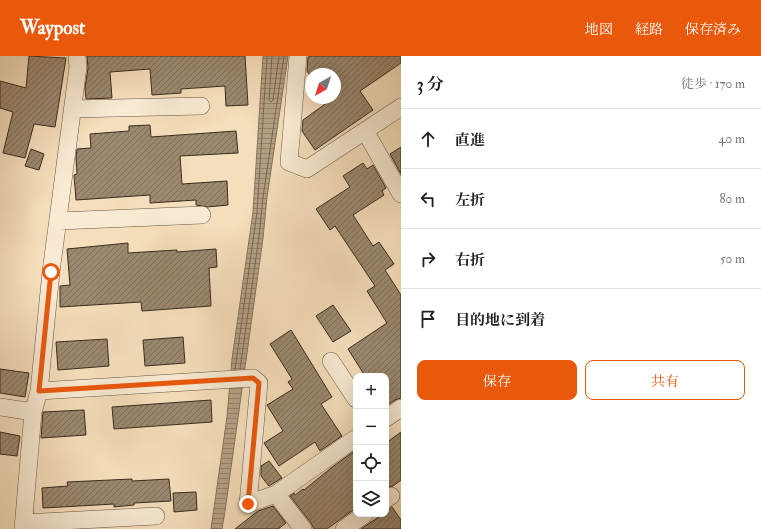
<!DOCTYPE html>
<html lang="ja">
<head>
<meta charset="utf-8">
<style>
	body { margin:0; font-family:"IM FELL Double Pica","Noto Serif JP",serif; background:#f2f2f2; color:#222 }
	.controls { position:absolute; right:12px; bottom:12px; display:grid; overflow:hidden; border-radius:8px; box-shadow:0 4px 16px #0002 }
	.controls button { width:36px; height:36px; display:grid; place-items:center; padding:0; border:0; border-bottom:1px solid #e0e0e0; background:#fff; color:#222; font:20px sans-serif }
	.compass { position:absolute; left:305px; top:12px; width:36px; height:36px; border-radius:50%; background:#fff; box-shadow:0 4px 16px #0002; rotate:219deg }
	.stop { position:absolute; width:12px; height:12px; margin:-9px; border:3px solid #ea580c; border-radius:50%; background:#fff }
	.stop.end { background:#ea580c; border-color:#fff; box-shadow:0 1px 4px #0008 }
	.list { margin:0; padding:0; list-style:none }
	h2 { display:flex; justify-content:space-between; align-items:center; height:52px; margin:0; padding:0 16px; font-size:17px }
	h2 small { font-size:13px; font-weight:400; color:#767676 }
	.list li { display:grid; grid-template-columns:26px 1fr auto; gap:12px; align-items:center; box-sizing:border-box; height:60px; padding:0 16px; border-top:1px solid #e0e0e0 }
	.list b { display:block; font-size:15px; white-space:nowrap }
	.list em { font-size:13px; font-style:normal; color:#767676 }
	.actions { display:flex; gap:8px; padding:12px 16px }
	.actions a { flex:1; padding:9px 0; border:1px solid #ea580c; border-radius:8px; text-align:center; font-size:14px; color:#ea580c }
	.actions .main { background:#ea580c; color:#fff }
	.icon { flex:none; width:22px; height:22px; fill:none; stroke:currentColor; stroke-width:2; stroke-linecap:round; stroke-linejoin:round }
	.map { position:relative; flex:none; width:401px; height:473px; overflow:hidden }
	header { display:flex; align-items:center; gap:24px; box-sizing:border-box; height:56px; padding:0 20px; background:#ea580c; color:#fff }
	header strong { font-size:19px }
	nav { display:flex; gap:22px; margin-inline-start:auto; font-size:14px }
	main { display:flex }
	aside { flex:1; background:#fff }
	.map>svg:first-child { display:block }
	.water { fill:url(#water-rules); stroke:#84725b }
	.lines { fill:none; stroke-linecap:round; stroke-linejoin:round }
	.shore { stroke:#786651; stroke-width:1 }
	.building { fill:url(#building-hatch); stroke:#3a2b1d }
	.street-casing { stroke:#695844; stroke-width:18 }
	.street { stroke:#f8ead3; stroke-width:17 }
	.route { stroke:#ea580c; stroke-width:5 }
</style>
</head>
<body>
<header>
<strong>Waypost</strong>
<nav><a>地図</a><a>経路</a><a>保存済み</a></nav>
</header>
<main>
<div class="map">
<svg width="401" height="473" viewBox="0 0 401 473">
	<defs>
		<pattern id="water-rules" width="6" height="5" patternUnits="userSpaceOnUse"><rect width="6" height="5" fill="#b5a185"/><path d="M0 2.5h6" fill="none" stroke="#94836c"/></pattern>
		<pattern id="building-hatch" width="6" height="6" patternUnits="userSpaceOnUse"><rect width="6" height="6" fill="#9b886f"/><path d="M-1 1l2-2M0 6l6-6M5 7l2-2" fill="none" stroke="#7f6f5b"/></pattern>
	</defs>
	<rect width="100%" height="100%" fill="#f5debb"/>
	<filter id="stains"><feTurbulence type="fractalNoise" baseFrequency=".005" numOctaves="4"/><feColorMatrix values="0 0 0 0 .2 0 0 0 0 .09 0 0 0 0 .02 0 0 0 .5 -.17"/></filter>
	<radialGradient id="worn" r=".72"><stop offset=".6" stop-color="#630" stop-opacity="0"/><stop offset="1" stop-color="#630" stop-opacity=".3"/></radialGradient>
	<path class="water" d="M263 0H288L267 141 263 182 225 455 222 473H211L227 361 232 303 253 156Z"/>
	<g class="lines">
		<path class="shore" d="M272 0 269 44 271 46 273 44 279 0
			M240 313 259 181 263 141 284 0
			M235 314 257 156 267 0"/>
	</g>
	<path class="building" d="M29 0 66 2 55 71 34 68 25 102 3 97 13 56 0 52V25L26 32Z
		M87 0H245L248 49 226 50 225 30 181 33V37L152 39 150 13 110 16 112 42 86 43 85 32 88 12Z
		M310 0H401V7L360 35 373 54 315 94 302 75 303 64 328 46 325 42H335V18H311V21L307 15 308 1Z
		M150 69 151 81 236 75 238 97 180 100 182 128 227 125 228 149 207 151 196 149V144L150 147V139L76 144 74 119 77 118 76 102 77 93 91 92 90 78 129 75V70Z
		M401 91V118L390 98Z
		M31 93 44 98 39 114 25 110Z
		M363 107 367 113 373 109 386 132 382 135 384 139 353 159 373 190 379 186 394 208 385 214 401 239V342L395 344 386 350V320H365L348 293 387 267 367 235 375 230 335 170 330 174 316 153 350 131 343 120Z
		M128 187V197L177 194V196L216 193 217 211 209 212 211 250 142 255 141 246 60 251V230L70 229 67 193Z
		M333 249 351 275 333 286 316 260Z
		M291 274 332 341 321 348 342 380 320 395 315 386 279 410 264 387 283 375 267 349 293 333 288 326 292 323 270 288Z
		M183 281 185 307 145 310 143 284Z
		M107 283 109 310 58 314 56 286Z
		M0 313 29 317 25 341 0 337Z
		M211 344 212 366 114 373 112 351Z
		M84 354 86 379 41 382 43 356Z
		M0 376 20 380 17 400 0 398Z
		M401 376V424L393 430 386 431V387Z
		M353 396 356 401V452L327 473H314L311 467 290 440 294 437 295 439 303 433 304 434 331 412Z
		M269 405 282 422 269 430 261 420V410Z
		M132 423V425L169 423 171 445 134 447V449L114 451V448L43 452 42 432 68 430 67 426Z
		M196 436 197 454 174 456 173 437Z
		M273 450 286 467 278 473H235L258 455Z
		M392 451 401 464V473H361L383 458H386V456Z"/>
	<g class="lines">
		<defs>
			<path id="street" d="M298 0 289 106 307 113 401 51
				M73 53 201 50
				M365 75 401 138
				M59 165 202 159
				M331 305 356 343
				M39 335 253 322 259 327 248 448 276 438 356 382
				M0 351 33 356
				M386 362 401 352
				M276 438 303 473
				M386 443 391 440
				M23 467 156 460
				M23 473 33 356 39 335 51 216 78 11 77 0
				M344 473 365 458"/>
		</defs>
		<use href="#street" class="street-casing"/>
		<use href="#street" class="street"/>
	</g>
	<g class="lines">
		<path class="route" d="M51 216 39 335 253 322 259 327 248 448"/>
	</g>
	<rect width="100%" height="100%" filter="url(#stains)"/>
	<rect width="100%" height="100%" fill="url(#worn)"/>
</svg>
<div class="controls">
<button>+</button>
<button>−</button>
<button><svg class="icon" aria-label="locate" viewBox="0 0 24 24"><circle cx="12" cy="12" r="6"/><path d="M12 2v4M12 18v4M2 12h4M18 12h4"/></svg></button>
<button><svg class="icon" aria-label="layers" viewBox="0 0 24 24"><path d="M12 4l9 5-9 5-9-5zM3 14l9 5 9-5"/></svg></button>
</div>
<svg class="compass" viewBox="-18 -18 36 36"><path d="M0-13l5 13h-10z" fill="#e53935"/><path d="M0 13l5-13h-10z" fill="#767676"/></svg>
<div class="stop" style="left:51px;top:216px"></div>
<div class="stop end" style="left:248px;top:448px"></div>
</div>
<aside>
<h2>3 分<small>徒歩 · 170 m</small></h2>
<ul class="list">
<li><svg class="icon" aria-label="ahead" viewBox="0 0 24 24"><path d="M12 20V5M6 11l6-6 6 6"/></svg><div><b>直進</b></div><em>40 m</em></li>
<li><svg class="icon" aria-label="left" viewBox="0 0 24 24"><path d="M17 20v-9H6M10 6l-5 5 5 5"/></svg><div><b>左折</b></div><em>80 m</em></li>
<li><svg class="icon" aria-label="right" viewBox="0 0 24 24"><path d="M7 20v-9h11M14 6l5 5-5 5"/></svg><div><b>右折</b></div><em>50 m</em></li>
<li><svg class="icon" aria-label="arrive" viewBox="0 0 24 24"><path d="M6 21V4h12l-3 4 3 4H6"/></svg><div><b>目的地に到着</b></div></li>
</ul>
<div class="actions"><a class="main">保存</a><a>共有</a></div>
</aside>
</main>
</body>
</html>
